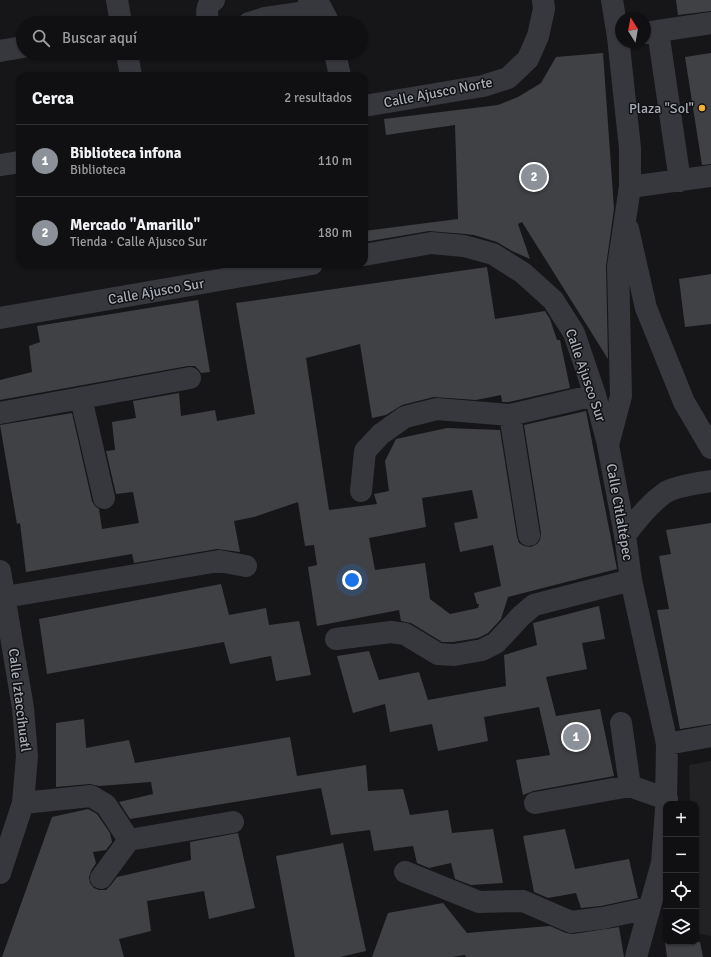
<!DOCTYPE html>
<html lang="es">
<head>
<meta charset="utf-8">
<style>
	body { margin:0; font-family:Signika,sans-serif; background:#19191b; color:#f1f3f6 }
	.controls { position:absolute; right:12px; bottom:12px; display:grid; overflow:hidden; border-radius:8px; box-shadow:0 1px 3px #0004 }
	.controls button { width:36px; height:36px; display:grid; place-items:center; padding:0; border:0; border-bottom:1px solid #303032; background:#101012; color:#f1f3f6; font:20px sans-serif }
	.compass { position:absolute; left:615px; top:12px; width:36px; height:36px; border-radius:50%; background:#101012; box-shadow:0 1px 3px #0004; rotate:349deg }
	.you { position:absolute; left:352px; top:580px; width:14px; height:14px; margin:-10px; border:3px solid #fff; border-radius:50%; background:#1a73e8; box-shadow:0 0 0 6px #1a73e833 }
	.badge { display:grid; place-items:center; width:26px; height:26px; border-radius:50%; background:#8c9099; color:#fff; font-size:13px; font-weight:700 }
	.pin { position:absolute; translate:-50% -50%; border:2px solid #fff; box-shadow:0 1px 4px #0006 }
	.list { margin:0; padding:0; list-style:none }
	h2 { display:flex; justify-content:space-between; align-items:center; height:52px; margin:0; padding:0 16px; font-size:17px }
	h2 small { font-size:13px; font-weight:400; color:#9c9d9f }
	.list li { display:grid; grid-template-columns:26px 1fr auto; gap:12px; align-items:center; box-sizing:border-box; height:72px; padding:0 16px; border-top:1px solid #303032 }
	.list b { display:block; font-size:15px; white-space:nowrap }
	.list p { margin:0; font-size:13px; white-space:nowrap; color:#9c9d9f }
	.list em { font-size:13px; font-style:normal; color:#9c9d9f }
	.icon { flex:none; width:22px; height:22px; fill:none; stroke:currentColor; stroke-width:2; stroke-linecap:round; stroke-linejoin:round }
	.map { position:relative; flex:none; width:711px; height:957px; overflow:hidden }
	.search { position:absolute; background:#101012; box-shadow:0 1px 3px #0004; left:16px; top:16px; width:352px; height:44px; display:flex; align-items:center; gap:10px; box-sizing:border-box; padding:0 14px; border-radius:22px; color:#9c9d9f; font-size:15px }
	.panel { position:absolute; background:#101012; box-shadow:0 1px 3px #0004; left:16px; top:72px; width:352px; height:196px; border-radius:12px }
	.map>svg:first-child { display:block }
	.built { fill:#222225 }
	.building { fill:#404145; fill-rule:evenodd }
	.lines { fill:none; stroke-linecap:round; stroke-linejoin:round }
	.minor { stroke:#37383d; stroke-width:22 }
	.poi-dot { fill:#f2b134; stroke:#111113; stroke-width:1.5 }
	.labels { text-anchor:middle; stroke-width:3; stroke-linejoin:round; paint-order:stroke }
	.street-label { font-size:14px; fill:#a8adb8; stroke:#111113 }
	.poi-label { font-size:14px; fill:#a8adb8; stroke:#111113; text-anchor:end }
</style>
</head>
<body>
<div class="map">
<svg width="711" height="957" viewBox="0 0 711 957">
	<rect width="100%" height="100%" fill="#161618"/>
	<path class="built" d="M711 761V936L696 933V804H690L689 765Z"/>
	<path class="building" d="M676 0H711V11L678 15Z
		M603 53 614 209 606 266 608 359 522 222 518 224 530 259 512 251 497 242 474 235 465 234 429 231 364 242V231L458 219 455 125 386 135 384 119 498 105 518 97 541 83 556 57Z
		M711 53V164L702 165 685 57Z
		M487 267 495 319 545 311 550 319 557 340H560L570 388 509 402H502L501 395 476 400 434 397 402 405 386 415 372 418 360 344 306 358 329 510 377 504 374 494 389 491 385 461 396 439 447 428 500 430 517 537 519 543 524 546 531 547 537 544 540 540 541 533 524 425 586 411 617 569 508 597 501 619 488 633 478 638 453 642H442L411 623 401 621 399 610 317 626 308 567 317 565 314 545 305 546 298 502 254 517 234 521 240 552 217 549 134 563 132 554 26 572 20 523 17 524 0 425 72 413 92 501 95 506 99 509 102 529 139 523 133 492 116 494 106 451 115 450 112 422 136 418 133 401 179 393 181 416 215 410 217 421 255 414 236 303ZM472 490 478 518 454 523 460 552 493 545 501 586 474 593 477 604H479L478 608 450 614 430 599 425 563 375 570 369 538 426 527 422 498Z
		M711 274V324L685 327 679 279Z
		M198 300 210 372 201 373 199 370 195 366H188L0 400V380L32 372 29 346 40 342 37 326Z
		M711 523V724L680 729 657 610 669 609 659 556 671 554 666 530Z
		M221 584 229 615 266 608 269 625 299 621 311 675 276 681 271 656 230 664 224 642 47 674 39 619Z
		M599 606 605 639 582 643 587 669 546 677 556 716 600 709 614 776 533 791 523 795 516 760 550 755 539 707 484 717 488 741 438 751 432 724 390 732 385 704 353 713 337 656 369 651 379 680 419 672 428 700 506 686 504 655 537 645 533 623Z
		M84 719 86 748 129 740 135 763 290 737 297 776 366 765 368 791 403 789 410 815 448 810 452 833 493 829 503 883 471 885 455 879 451 863 429 868 417 863 413 846 374 851 370 830 331 835 321 788 130 819 119 802 153 794 151 782 99 786 90 784 56 787V723Z
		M88 809 97 814 110 833 112 842 106 850 93 852 96 863 91 871 89 877 90 883 94 888 99 890H106L111 885 117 877 191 860 190 842 238 833 255 908 209 919 204 891 147 901 151 931 119 939 124 957H2L52 817Z
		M565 829 575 869 629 859 638 898 601 906 581 908 576 893 548 898 534 892 523 836Z
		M343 843 366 951 340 957H295L276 856Z
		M443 903 467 933 550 926 566 933 573 934 619 927 624 957H466L465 955 452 957H372L388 913Z
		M665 942H700L703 957H667Z"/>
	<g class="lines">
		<path class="minor" d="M117 0 121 23
			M309 0 319 4 329 23
			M612 0 618 37 630 148V187L618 266 621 396 608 445 625 535 631 580 667 744 666 804
			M208 23C207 13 205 6 214 0
			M249 23 265 18 300 13 319 4
			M658 31 680 181
			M645 33 711 23
			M0 51 23 47
			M127 53 131 76
			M335 53 340 76
			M364 106 483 86 508 78 528 59 538 36 544 9 543 0
			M0 165 20 162
			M630 187 711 176
			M628 229 646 308 684 402 711 448
			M364 255 431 243 464 246 493 254 523 273 553 300 574 333 595 395 608 444
			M0 318 312 264
			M81 398 104 498
			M0 413 190 378
			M510 415 529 535
			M361 491 365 451 381 434 405 417 437 409 510 415 595 395
			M625 535C637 520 650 503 666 492 676 486 699 483 711 481
			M0 571 23 708 27 756 23 803 0 873
			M5 597 219 561 246 566
			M336 639 391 632 405 634 438 654 454 655 482 650 496 643 521 616 534 605 631 580
			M621 723 630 786
			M667 744 711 736
			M23 803 91 796 106 805 129 840 233 822
			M535 803 630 786 667 799
			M405 872 479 902 523 901 571 922 603 918 649 908
			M101 878 129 840
			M636 957 662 863 666 809"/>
	</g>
	<circle class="poi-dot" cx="702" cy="108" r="4"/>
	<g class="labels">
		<g class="street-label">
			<text transform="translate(438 92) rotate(-11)" y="5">Calle Ajusco Norte</text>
			<text transform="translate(156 291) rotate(-10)" y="5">Calle Ajusco Sur</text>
			<text transform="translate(586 375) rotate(71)" y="5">Calle Ajusco Sur</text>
			<text transform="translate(620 512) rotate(80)" y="5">Calle Citlaltépec</text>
			<text transform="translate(20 700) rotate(83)" y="5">Calle Iztaccíhuatl</text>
		</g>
		<g class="poi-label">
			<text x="694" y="113">Plaza "Sol"</text>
		</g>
	</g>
</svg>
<div class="controls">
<button>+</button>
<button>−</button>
<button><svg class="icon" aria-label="locate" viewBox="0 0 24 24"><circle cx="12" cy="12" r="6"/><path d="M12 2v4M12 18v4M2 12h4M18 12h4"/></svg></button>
<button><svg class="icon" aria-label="layers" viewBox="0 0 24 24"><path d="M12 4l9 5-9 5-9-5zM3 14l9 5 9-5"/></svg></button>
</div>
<svg class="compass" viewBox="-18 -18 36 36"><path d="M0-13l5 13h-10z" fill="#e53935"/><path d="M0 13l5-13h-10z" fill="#9c9d9f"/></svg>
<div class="you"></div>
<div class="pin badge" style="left:576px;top:737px">1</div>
<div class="pin badge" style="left:534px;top:177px">2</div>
<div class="search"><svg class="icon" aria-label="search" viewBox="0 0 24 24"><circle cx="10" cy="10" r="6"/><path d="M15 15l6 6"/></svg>Buscar aquí</div>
<section class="panel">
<h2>Cerca<small>2 resultados</small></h2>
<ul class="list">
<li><span class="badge">1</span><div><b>Biblioteca infona</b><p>Biblioteca</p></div><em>110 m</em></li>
<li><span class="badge">2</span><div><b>Mercado &quot;Amarillo&quot;</b><p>Tienda · Calle Ajusco Sur</p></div><em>180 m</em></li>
</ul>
</section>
</div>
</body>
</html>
